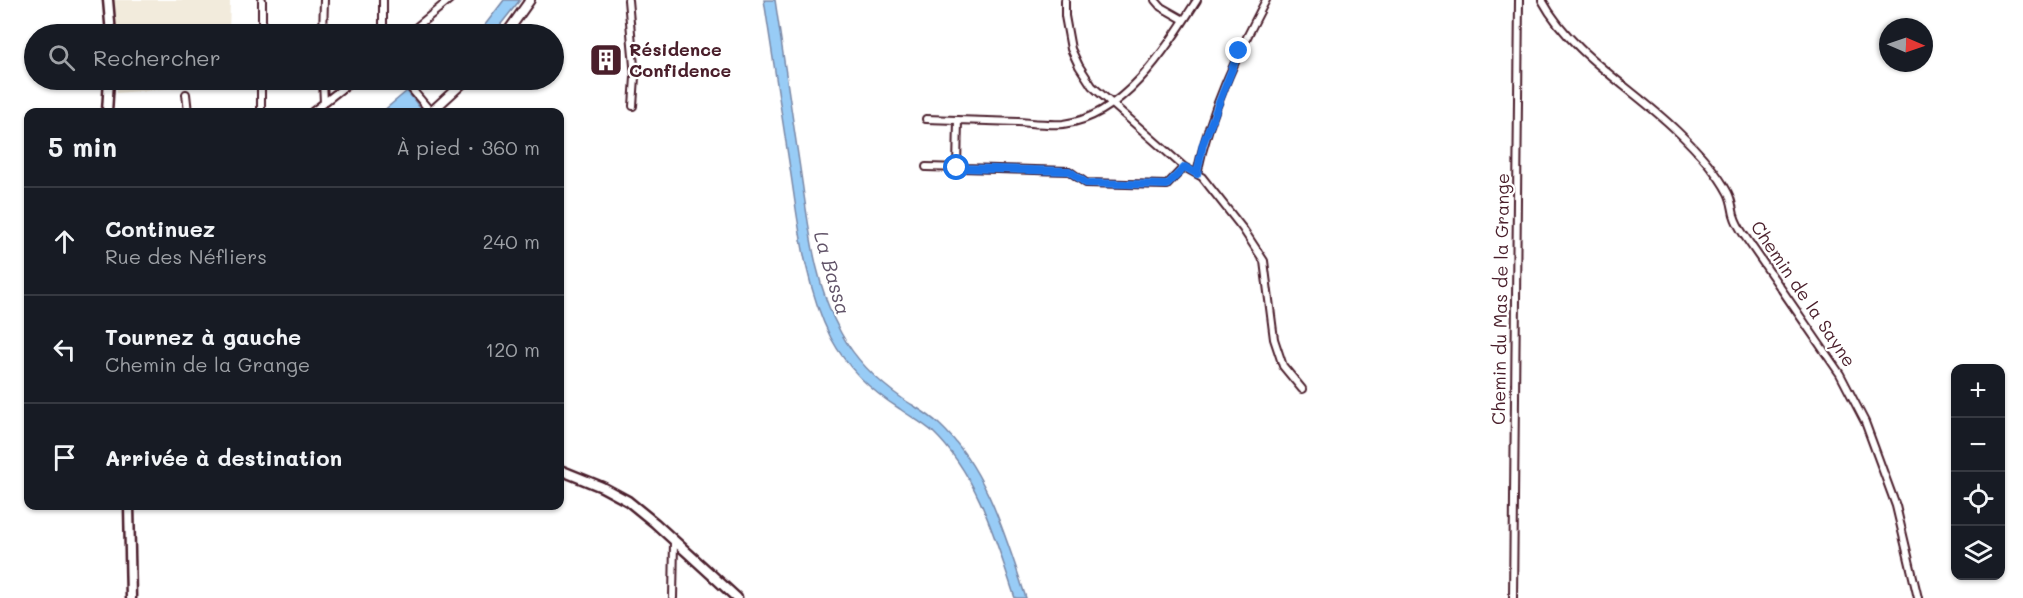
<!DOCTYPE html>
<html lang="fr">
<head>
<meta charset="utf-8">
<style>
	body { margin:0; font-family:Mali,sans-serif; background:#20242c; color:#f1f3f6 }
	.controls { position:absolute; right:18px; bottom:18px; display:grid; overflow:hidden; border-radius:12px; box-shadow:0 2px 4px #0004 }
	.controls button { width:54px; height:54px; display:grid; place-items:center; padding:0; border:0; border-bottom:2px solid #363941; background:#171b24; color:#f1f3f6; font:30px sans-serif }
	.compass { position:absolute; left:1879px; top:18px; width:54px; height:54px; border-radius:50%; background:#171b24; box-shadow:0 2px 4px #0004; rotate:92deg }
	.stop { position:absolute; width:18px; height:18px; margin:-14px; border:4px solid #1a73e8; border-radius:50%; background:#fff }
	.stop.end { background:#1a73e8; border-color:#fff; box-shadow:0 2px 6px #0008 }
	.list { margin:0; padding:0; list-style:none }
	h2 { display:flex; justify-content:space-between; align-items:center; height:78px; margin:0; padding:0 24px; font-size:26px }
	h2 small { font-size:20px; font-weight:400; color:#9ea1a6 }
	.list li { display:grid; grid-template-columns:39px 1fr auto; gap:18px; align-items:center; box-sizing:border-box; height:108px; padding:0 24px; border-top:2px solid #363941 }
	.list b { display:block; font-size:22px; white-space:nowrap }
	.list p { margin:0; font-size:20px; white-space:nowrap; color:#9ea1a6 }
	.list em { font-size:20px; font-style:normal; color:#9ea1a6 }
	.icon { flex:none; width:33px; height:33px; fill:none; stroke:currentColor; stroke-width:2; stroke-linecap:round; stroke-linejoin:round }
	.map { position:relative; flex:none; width:2023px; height:598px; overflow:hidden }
	.search { position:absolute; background:#171b24; box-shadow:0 2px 4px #0004; left:24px; top:24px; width:540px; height:66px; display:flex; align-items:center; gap:15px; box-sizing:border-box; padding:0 21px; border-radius:33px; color:#9ea1a6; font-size:22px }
	.panel { position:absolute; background:#171b24; box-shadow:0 2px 4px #0004; left:24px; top:108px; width:540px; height:402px; border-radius:12px }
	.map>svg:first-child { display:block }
	.built { fill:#f2ebdc }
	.water { fill:#98ccf6; stroke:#7987a5; stroke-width:1.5 }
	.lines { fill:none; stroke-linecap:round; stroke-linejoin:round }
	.minor-casing { stroke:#4a1f2b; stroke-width:10 }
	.tertiary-casing { stroke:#4a1f2b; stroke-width:12 }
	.secondary-casing { stroke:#4a1f2b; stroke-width:13 }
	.minor { stroke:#fff; stroke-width:6 }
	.tertiary { stroke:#fff; stroke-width:8 }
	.secondary { stroke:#fff; stroke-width:8 }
	.route { stroke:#1a73e8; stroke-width:8 }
	.labels { text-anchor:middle; stroke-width:4.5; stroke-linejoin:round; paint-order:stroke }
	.poi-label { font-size:18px; font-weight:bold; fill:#4a1f2b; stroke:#fff; text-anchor:start }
	.street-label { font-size:18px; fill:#4a1f2b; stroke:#fff }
	.water-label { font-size:20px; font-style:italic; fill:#615368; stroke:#fff }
</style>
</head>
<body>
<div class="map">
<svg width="2023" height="598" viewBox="0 0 2023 598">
	<rect width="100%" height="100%" fill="#fff"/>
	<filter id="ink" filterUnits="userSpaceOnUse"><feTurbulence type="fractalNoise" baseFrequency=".0167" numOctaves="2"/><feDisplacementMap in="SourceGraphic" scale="12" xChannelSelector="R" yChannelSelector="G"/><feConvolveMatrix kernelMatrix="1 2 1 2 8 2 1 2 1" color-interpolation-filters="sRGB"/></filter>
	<g filter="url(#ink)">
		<path class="built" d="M113 0H230L229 34H115Z
			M117 80H227V83L117 93Z"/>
		<path class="water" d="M504 0H520L493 34H478Z
			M764 0H775C784 58 792 117 801 175 809 228 815 286 841 333 856 361 877 381 903 399 915 407 929 414 940 425 987 469 1006 538 1026 598H1015C996 541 978 475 933 432 923 423 911 417 900 409 871 391 847 368 831 338 806 289 799 229 791 175 782 117 773 58 764 0Z
			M407 91 421 109 416 112H382Z"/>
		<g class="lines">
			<defs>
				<path id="minor" d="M383 0V34
					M628 0 635 77 633 106
					M1065 0V16L1071 49 1079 66 1092 86 1184 167 1202 177 1243 229 1264 261 1274 339 1283 366 1302 389
					M1155 0 1161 7 1184 20
					M1542 0C1572 55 1632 87 1676 130 1695 148 1716 170 1728 193 1732 201 1732 207 1734 215 1736 222 1740 229 1744 235L1840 374 1865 422 1896 506 1918 598
					M262 34V0
					M323 34 324 0
					M408 34 449 0
					M323 80 324 103
					M404 80 431 112
					M186 94 188 112
					M261 112V80
					M312 112 353 80
					M926 119C956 120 987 121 1018 122 1032 123 1049 125 1063 124 1124 117 1167 47 1197 0
					M926 167 1069 171 1086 183 1167 185 1184 167
					M957 168 958 120
					M1197 174C1209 113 1237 55 1266 0
					M673 598 674 541
					M1513 598 1519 0"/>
				<path id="tertiary" d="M506 34 530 0
					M431 112 466 80"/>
				<path id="secondary" d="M108 0 111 34
					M107 112 109 80
					M560 470 602 487 628 501 655 523 737 598
					M129 506 131 598"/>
			</defs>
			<use href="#minor" class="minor-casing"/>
			<use href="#tertiary" class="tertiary-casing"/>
			<use href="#secondary" class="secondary-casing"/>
			<use href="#minor" class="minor"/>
			<use href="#tertiary" class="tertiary"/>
			<use href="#secondary" class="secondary"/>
		</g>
	</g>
	<g class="lines" filter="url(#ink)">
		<path class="route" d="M957 168 1069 171 1086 183 1167 185 1185 167 1197 174 1203 144 1239 51"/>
	</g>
	<defs>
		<symbol id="building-square" viewBox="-11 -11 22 22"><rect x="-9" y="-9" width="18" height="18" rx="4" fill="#4a1f2b" stroke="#fff"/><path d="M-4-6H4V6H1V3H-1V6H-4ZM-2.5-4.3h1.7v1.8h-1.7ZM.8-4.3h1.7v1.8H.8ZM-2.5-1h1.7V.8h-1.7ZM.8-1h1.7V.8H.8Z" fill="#fff"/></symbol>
	</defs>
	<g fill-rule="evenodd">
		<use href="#building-square" x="587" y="41" width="38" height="38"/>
	</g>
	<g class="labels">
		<g class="poi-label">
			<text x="629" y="56">Résidence<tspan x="629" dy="21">Confidence</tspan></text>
		</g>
		<g class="street-label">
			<text transform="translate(1803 294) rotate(56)" y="6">Chemin de la Sayne</text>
			<text transform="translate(1501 299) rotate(-89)" y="6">Chemin du Mas de la Grange</text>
		</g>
		<g class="water-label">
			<text transform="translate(832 273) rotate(74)" y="7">La Bassa</text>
		</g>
	</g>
</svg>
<div class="controls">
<button>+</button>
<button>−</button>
<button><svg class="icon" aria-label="locate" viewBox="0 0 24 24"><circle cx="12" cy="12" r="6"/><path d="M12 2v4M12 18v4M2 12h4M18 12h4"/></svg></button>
<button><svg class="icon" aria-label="layers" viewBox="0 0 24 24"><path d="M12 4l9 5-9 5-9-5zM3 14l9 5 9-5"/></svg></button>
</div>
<svg class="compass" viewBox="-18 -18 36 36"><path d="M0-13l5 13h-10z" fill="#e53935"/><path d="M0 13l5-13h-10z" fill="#9ea1a6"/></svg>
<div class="stop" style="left:957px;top:168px"></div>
<div class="stop end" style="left:1239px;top:51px"></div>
<div class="search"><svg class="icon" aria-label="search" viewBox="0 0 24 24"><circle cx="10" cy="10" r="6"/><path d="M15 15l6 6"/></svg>Rechercher</div>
<section class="panel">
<h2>5 min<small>À pied · 360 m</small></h2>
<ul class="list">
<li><svg class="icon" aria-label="ahead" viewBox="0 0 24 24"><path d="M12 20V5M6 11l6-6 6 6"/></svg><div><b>Continuez</b><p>Rue des Néfliers</p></div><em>240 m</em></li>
<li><svg class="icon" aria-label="left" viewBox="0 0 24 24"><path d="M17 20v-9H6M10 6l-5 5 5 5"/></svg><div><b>Tournez à gauche</b><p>Chemin de la Grange</p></div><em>120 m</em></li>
<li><svg class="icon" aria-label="arrive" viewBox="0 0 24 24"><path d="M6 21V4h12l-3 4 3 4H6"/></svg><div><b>Arrivée à destination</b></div></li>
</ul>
</section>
</div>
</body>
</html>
